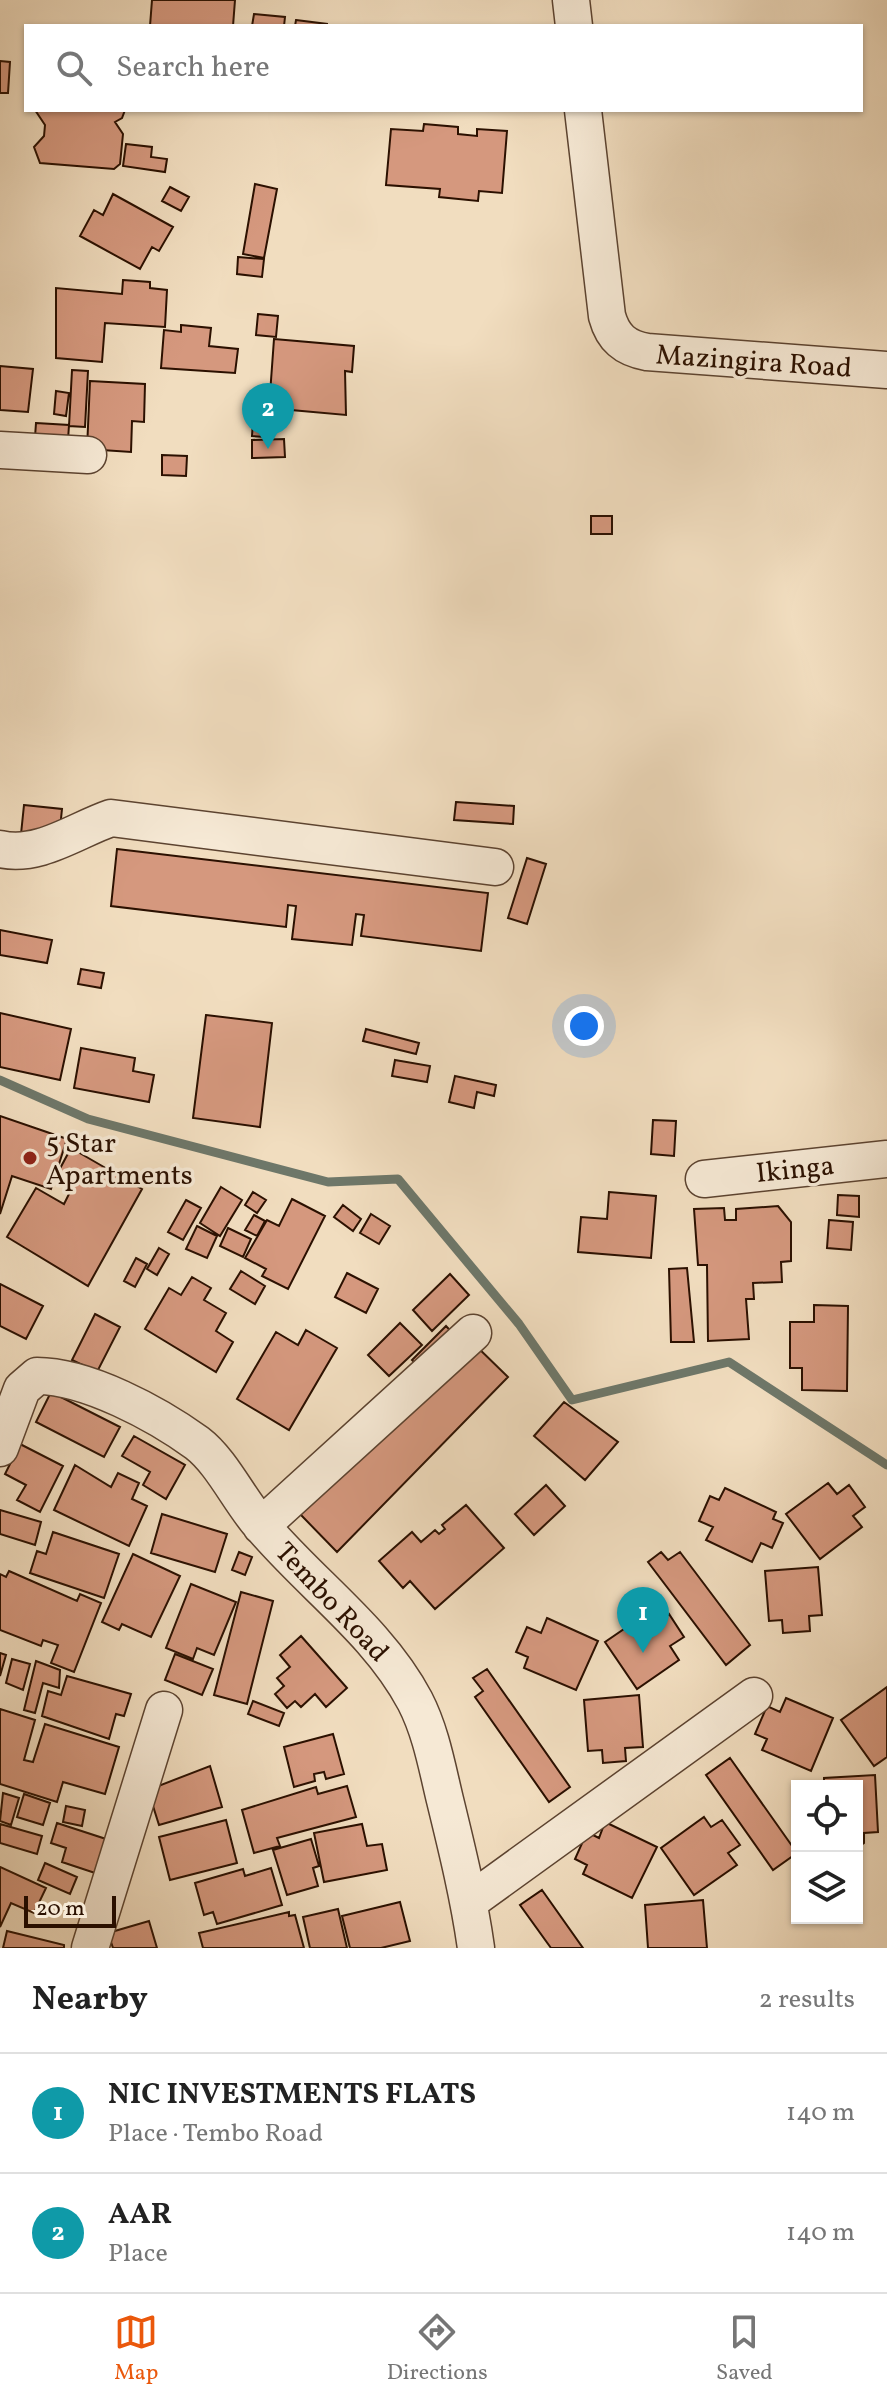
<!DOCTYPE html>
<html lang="en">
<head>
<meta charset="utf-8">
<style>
	body { margin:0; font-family:Vollkorn,serif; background:#f6f6f6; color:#222 }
	.controls { position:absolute; right:24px; bottom:24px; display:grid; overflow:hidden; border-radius:0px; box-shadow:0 2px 6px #0004 }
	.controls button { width:72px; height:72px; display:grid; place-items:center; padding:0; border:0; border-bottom:2px solid #e0e0e0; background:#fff; color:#222; font:40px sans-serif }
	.scale { position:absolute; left:24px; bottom:20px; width:92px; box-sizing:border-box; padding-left:8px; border:4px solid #2b1000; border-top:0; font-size:22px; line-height:28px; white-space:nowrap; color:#2b1000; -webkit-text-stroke:6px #f6e9d5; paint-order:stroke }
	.you { position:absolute; left:584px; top:1026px; width:28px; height:28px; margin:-20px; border:6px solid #fff; border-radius:50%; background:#1a73e8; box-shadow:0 0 0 12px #1a73e833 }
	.badge { display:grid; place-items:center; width:52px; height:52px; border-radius:50%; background:#ea580c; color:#fff; font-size:26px; font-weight:700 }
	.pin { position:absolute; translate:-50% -66px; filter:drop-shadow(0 2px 4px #0008) }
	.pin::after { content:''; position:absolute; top:42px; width:28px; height:24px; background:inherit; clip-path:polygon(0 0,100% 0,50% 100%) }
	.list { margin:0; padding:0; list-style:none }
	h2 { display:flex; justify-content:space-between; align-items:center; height:104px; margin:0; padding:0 32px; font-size:34px }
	h2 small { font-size:26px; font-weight:400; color:#767676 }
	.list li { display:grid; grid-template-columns:52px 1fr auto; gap:24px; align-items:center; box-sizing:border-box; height:120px; padding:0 32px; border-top:2px solid #e0e0e0 }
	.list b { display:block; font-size:30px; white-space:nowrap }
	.list p { margin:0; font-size:26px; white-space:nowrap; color:#767676 }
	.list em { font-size:26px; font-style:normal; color:#767676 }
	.icon { flex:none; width:44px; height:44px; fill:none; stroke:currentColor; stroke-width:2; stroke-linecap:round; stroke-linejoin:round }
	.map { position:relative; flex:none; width:887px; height:1948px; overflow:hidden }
	.search { position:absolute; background:#fff; box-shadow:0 2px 6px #0004; left:24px; right:24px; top:24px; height:88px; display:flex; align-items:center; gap:20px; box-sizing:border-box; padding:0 28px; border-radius:0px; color:#767676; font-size:30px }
	.sheet { height:344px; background:#fff }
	nav { display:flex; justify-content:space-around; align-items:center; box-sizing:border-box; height:112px; border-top:2px solid #e0e0e0; background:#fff; font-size:22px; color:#767676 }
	nav a { display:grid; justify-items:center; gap:4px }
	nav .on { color:#ea580c }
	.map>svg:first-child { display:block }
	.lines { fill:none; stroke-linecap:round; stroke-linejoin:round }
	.stream { stroke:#6e7769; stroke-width:9 }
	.building { fill:#d5987e; stroke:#2b1000; stroke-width:2 }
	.minor-casing { stroke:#5c4330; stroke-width:39 }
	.minor { stroke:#f6e9d5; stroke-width:36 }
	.poi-dot { fill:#8f2418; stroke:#f6e9d5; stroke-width:3 }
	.labels { text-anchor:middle; stroke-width:7; stroke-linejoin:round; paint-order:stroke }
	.street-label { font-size:28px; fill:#2b1000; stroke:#f6e9d5 }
	.poi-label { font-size:28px; fill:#2b1000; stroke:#f6e9d5; text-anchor:start }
</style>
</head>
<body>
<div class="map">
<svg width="887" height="1948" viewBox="0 0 887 1948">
	<rect width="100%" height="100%" fill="#f1ddbf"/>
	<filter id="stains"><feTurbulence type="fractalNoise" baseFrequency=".0025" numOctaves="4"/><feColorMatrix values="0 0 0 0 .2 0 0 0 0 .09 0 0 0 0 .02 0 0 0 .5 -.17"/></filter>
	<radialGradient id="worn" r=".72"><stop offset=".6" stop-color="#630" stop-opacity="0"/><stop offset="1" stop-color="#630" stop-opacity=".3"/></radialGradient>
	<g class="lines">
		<path class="stream" d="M0 1080 88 1119 328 1182 398 1179 519 1324 572 1400 729 1362 887 1465"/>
	</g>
	<path class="building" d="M152 0H235L233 26H150Z
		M254 14 285 17 284 26H252Z
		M296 20 327 24V26H295Z
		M0 61 10 62 8 93H0Z
		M35 110H125L122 118 115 122 123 134 120 164 114 169 40 163 34 147 44 136 45 125Z
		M424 124 458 127V134L477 136V129L507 131 502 193 479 191 478 201 439 197 440 189 386 185 391 129 423 131Z
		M126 144 152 147 151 157 167 159 165 172 123 166Z
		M255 184 277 189 264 258 243 254Z
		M170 187 189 197 181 211 162 201Z
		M113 194 173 227 159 251 152 247 140 269 80 236 94 210 103 215Z
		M238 257 264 259 262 277 237 274Z
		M123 280 150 282V288L167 290 165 327 105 323 102 362 56 358V288L122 294Z
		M258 314 278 316 276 337 256 335Z
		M181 325 211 328 209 346 238 349 235 373 161 368 164 330 181 332Z
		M274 339 354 346 352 372 345 371 346 415 269 408Z
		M0 366 33 369 28 412 0 410Z
		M72 370 88 371 85 427 69 426Z
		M90 381 145 384 144 422 132 421 131 452 87 449Z
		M56 391 69 393 66 416 54 414Z
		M254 406 267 407 264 437 252 436Z
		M36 423 69 425 68 440 35 437Z
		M284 439 285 457 252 458V440Z
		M162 455 187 456 186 476 162 475Z
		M591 516H612V534H591Z
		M456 802 514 806 513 824 454 820Z
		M24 805 62 809 59 838 21 834Z
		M117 849 488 893 481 951 361 936 364 915 356 914 352 945 292 939 296 906 288 905 286 927 111 906Z
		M527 858 546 864 527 924 508 918Z
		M0 930 52 940 47 963 0 955Z
		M81 969 104 973 101 988 78 984Z
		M0 1013 71 1029 60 1080 0 1067Z
		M206 1015 272 1023 260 1127 193 1118Z
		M366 1029 419 1043 416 1054 363 1041Z
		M81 1048 135 1058 133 1071 154 1075 149 1102 74 1088Z
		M395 1060 430 1066 427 1082 392 1076Z
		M455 1076 496 1085 494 1096 477 1092 474 1108 449 1102Z
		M0 1116 67 1139 51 1189 12 1176 0 1214Z
		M653 1120 676 1121 674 1156 651 1154Z
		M71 1148 142 1189 88 1286 7 1237 36 1188 64 1204 73 1186 56 1176Z
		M221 1187 242 1200 220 1236 200 1223Z
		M253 1192 266 1200 257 1213 245 1205Z
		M609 1192 656 1196 651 1258 578 1252 581 1217 607 1219Z
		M838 1195 859 1196V1217L837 1215Z
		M292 1199 325 1216 288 1289 262 1276 266 1269 245 1258 267 1220 279 1226Z
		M186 1200 201 1208 183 1240 168 1232Z
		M343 1205 361 1219 353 1231 334 1217Z
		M778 1206 791 1222V1261L781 1262 782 1282 753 1283 754 1299H746L749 1339 708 1341 707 1265H698L694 1209 724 1208 725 1220H736V1209Z
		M371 1214 390 1226 379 1244 360 1233Z
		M254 1215 265 1221 257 1236 245 1230Z
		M829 1220 853 1222 851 1250 827 1248Z
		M197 1226 217 1236 207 1258 186 1249Z
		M228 1228 251 1239 243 1257 220 1246Z
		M159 1248 169 1254 157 1275 147 1269Z
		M136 1258 147 1264 135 1287 124 1281Z
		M687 1268 694 1342H671L669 1269Z
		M241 1271 265 1286 255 1304 230 1289Z
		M347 1273 378 1289 366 1313 335 1297Z
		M450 1274 469 1295 432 1331 413 1310Z
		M192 1277 211 1288 204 1300 226 1313 216 1331 233 1342 216 1372 145 1329 169 1288 181 1295Z
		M0 1284 43 1306 26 1339 0 1326Z
		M814 1305 848 1306 847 1391 802 1390V1368H790V1322H814Z
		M95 1314 120 1327 97 1372 72 1360Z
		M400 1323 422 1345 389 1376 368 1355Z
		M446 1326 459 1340 425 1373 412 1360Z
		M306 1330 337 1348 289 1430 237 1399 276 1332 298 1345Z
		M471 1341 508 1377 337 1552 300 1514Z
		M51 1392 120 1427 104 1457 36 1422Z
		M564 1402 618 1442 585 1480 534 1436Z
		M134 1436 185 1465 166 1499 143 1485 150 1472 122 1456Z
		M20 1444 63 1466 40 1512 17 1500 26 1485 5 1474Z
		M75 1465 111 1487 118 1473 139 1483 132 1499 147 1506 129 1546 54 1510Z
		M828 1483 837 1494 849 1485 865 1507 853 1516 862 1527 820 1559 786 1514Z
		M546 1485 565 1506 534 1535 515 1514Z
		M725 1488 776 1512 773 1519 783 1523 772 1548 761 1543 752 1562 706 1540 713 1527 699 1521 710 1496 719 1500Z
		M466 1505 504 1548 435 1609 410 1581 403 1588 379 1561 412 1532 421 1542 435 1530 439 1534 445 1529 442 1525Z
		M0 1510 41 1522 35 1545 0 1534Z
		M162 1514 227 1534 215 1572 151 1553Z
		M53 1532 119 1554 104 1598 30 1573 37 1551 46 1554Z
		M239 1552 252 1557 245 1575 232 1570Z
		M661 1552 668 1560 680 1552 750 1645 726 1665 648 1562Z
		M133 1554 180 1576 151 1637 122 1624 119 1630 102 1622Z
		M818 1567 822 1615 809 1616 810 1631 783 1633 782 1620 769 1621 765 1571Z
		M9 1571 77 1601 80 1594 101 1603 74 1672 51 1663 58 1645 43 1640 41 1646 0 1630V1574L6 1577Z
		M191 1584 236 1602 214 1655 197 1648 193 1659 166 1648Z
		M241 1592 273 1601 247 1704 214 1695Z
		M649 1612 656 1623 669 1614 684 1637 670 1646 679 1660 637 1689 605 1642Z
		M547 1618 598 1641 576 1690 524 1668 528 1657 516 1652 527 1627 541 1633Z
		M301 1636 347 1688 326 1707 315 1694 301 1707 295 1701 287 1708 275 1694 284 1686 277 1678 290 1667 280 1655Z
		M0 1653 6 1655 0 1676Z
		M175 1654 213 1669 202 1695 165 1680Z
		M12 1659 30 1664 23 1690 6 1683Z
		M36 1661 60 1670 59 1688 43 1683 35 1713 24 1710Z
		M487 1669 570 1787 549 1802 475 1697 483 1691 473 1678Z
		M67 1676 131 1694 124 1716 116 1714 109 1739 42 1716 48 1691 61 1695Z
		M887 1687V1757L874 1766 841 1720Z
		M639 1695 643 1747 625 1748 626 1761 603 1763 602 1750 588 1751 584 1700Z
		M786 1698 833 1718 811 1771 762 1750 767 1739 755 1734 767 1706 780 1712Z
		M253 1701 284 1713 279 1726 248 1714Z
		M0 1709 35 1720 24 1760 33 1762 45 1724 119 1747 105 1794 63 1782 57 1802 0 1784Z
		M333 1734 344 1774 326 1779 324 1772 314 1774 315 1781 294 1787 284 1747Z
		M730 1758 797 1853 773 1870 706 1775Z
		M210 1766 222 1807 159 1825 148 1790Z
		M875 1775 878 1832 864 1833V1843L857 1848V1786H824V1778Z
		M347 1786 356 1817 277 1838 280 1846 254 1853 242 1810 316 1787 318 1794Z
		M3 1793 19 1798 11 1825 0 1821Z
		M24 1794 50 1803 43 1825 17 1817Z
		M66 1806 85 1810 82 1826 63 1822Z
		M704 1817 711 1827 722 1820 740 1845 728 1853 737 1865 694 1895 661 1848Z
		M226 1820 237 1863 170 1880 159 1837Z
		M605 1822 657 1847 632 1898 583 1874 587 1865 575 1859 587 1832 599 1838Z
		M57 1823 109 1840 98 1874 62 1862 66 1848 51 1843Z
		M0 1824 42 1836 37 1854 0 1843Z
		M362 1824 367 1846 382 1844 387 1870 324 1882 314 1833Z
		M311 1839 319 1866 313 1868 318 1886 287 1895 273 1850Z
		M45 1863 77 1877 70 1894 38 1880Z
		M0 1867 46 1888 34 1913 11 1903 0 1927Z
		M271 1868 282 1905 217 1924 213 1912 204 1915 195 1883 243 1869 245 1876Z
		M542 1890 583 1948H551L520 1905Z
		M703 1900 707 1948H648L645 1905Z
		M400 1902 410 1941 381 1948H350L342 1916Z
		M338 1909 347 1948H310L303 1917Z
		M289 1912V1916L295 1915 304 1948H203L199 1933Z
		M149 1921 157 1948H113L108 1933Z
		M7 1931 64 1945V1948H3Z"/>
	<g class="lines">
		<defs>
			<path id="minor" d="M571 0 574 26
				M583 110 607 316C613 338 625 348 647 352L887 370
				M0 450 88 455
				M0 849C39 858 76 830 111 818L495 867
				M704 1179 887 1159
				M0 1448 22 1389 37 1376C87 1376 157 1414 197 1443 222 1462 239 1500 260 1524 310 1584 378 1631 415 1701 431 1732 437 1767 445 1800 457 1849 469 1898 476 1948
				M261 1526 473 1333
				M469 1902 754 1696
				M90 1948 164 1710"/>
		</defs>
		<use href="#minor" class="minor-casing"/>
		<use href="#minor" class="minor"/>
	</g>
	<circle class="poi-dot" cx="30" cy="1158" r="8"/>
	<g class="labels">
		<g class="street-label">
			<text transform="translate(754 360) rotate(4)" y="10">Mazingira Road</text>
			<text transform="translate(795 1168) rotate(-6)" y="10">Ikinga</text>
			<text transform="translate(333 1601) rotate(47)" y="10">Tembo Road</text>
		</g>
		<g class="poi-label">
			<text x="46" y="1152">5 Star<tspan x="46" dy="32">Apartments</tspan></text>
		</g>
	</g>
	<rect width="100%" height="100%" filter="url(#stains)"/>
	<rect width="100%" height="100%" fill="url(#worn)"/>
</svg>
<div class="controls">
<button><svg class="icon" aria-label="locate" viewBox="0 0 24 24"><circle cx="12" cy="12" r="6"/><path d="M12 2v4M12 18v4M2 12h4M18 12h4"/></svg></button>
<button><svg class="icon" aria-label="layers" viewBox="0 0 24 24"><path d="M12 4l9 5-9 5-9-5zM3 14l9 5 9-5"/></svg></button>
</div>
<div class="scale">20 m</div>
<div class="you"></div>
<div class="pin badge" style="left:643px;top:1653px;background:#0f9aa8">1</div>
<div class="pin badge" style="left:268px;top:449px;background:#0f9aa8">2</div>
<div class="search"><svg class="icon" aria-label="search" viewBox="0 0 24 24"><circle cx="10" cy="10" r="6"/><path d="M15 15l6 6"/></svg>Search here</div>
</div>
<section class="sheet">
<h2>Nearby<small>2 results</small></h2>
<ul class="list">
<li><span class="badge" style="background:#0f9aa8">1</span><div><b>NIC INVESTMENTS FLATS</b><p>Place · Tembo Road</p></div><em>140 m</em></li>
<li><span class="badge" style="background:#0f9aa8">2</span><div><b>AAR</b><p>Place</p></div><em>140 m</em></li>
</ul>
</section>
<nav>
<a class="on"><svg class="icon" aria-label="map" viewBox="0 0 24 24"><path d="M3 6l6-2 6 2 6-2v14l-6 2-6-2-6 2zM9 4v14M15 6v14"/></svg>Map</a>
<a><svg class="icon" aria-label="directions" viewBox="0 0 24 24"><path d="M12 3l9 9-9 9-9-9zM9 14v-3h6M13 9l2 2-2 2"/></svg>Directions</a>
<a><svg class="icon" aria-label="saved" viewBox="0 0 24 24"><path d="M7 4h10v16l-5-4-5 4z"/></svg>Saved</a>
</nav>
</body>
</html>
